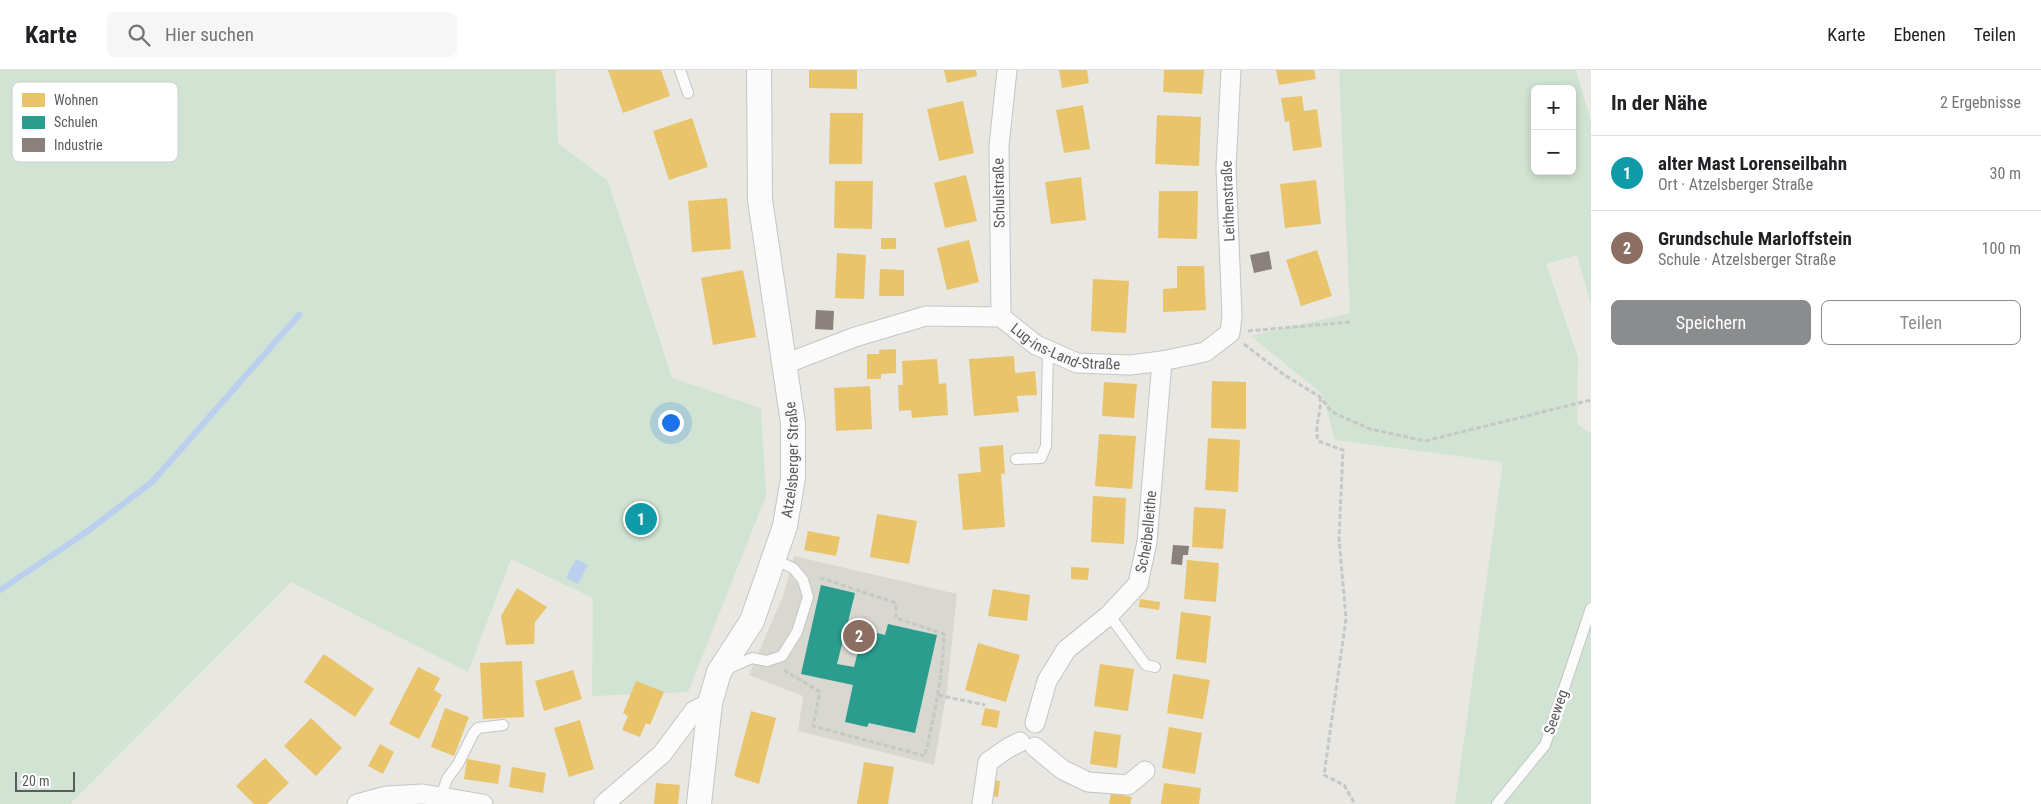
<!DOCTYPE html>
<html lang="de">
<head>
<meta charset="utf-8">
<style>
	body { margin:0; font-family:"Roboto Condensed",sans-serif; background:#f6f6f6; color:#202124 }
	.controls { position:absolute; right:15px; top:15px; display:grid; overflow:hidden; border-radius:8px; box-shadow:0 2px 8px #0003 }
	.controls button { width:45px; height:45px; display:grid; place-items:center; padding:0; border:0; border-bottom:1px solid #e0e0e0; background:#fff; color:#202124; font:25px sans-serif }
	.scale { position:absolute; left:15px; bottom:12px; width:60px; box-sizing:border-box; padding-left:5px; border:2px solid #595b5f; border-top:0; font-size:14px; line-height:18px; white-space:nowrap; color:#595b5f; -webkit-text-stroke:4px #fff; paint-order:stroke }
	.you { position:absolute; left:670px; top:352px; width:18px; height:18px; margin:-12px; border:4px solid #fff; border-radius:50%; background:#1a73e8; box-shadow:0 0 0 8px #1a73e833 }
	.badge { display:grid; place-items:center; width:32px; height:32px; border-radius:50%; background:#8b8c8d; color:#fff; font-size:16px; font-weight:700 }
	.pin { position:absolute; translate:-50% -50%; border:2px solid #fff; box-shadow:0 1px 5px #0006 }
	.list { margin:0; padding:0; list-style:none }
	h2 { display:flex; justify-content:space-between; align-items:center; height:65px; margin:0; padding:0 20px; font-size:21px }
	h2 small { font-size:16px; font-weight:400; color:#757577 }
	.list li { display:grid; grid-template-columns:32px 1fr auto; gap:15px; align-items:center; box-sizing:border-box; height:75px; padding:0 20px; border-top:1px solid #e0e0e0 }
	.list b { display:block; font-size:19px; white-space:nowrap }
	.list p { margin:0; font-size:16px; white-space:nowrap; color:#757577 }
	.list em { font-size:16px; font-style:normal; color:#757577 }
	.actions { display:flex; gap:10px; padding:15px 20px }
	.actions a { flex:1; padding:11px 0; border:1px solid #8b8c8d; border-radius:8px; text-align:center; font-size:18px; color:#8b8c8d }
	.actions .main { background:#8b8c8d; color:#fff }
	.icon { flex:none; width:28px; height:28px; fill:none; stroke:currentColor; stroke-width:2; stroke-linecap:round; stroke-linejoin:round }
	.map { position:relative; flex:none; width:1591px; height:734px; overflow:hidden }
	header { display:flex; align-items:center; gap:30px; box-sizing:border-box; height:70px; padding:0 25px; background:#fff; border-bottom:1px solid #e0e0e0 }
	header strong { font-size:24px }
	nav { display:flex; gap:28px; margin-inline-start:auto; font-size:18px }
	.search { width:350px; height:45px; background:#f6f6f6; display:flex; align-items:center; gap:12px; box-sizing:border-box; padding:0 18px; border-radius:8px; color:#757577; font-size:19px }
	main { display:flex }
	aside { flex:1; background:#fff }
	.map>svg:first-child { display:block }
	.education { fill:#d8d7d0 }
	.green { fill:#d1e3d2; fill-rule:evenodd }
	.water { fill:#bad0ee }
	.homes { fill:#e9c46a }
	.schools { fill:#2a9d8f; fill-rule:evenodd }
	.industry { fill:#8a817c }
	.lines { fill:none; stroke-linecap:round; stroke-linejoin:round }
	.stream { stroke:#bad0ee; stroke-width:6 }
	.service-casing { stroke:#c5c5c4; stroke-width:12 }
	.minor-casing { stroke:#c5c5c4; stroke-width:21 }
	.tertiary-casing { stroke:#c5c5c4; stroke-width:26 }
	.path { stroke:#c5c8c6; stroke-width:3; stroke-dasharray:5 2.5; stroke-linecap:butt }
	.service { stroke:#fcfbfb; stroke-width:10 }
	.minor { stroke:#fcfbfb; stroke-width:19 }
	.tertiary { stroke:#fcfbfb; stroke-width:24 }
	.labels { text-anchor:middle; stroke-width:5; stroke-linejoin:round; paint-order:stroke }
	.street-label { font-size:15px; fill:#595b5f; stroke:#fff }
	.key { fill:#fff; stroke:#cdcecf; stroke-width:1 }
	.key-label { font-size:14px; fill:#595b5f }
</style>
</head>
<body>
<header>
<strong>Karte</strong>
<div class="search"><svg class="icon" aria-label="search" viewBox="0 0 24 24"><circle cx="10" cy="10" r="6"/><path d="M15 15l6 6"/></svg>Hier suchen</div>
<nav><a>Karte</a><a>Ebenen</a><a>Teilen</a></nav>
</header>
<main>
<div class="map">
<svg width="1591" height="734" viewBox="0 0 1591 734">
	<rect width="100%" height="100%" fill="#e8e7e2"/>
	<path class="education" d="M794 486 957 524 947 620 934 695 798 661 803 626 749 605 783 526Z"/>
	<path class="green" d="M0 0H555L558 73 608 111 672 308 761 338 766 426 688 622 592 626 593 528 511 489 468 602 291 512 70 734H0Z
		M1339 0H1576L1591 52V234L1577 185 1546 194 1578 287 1577 354 1591 363V734H1455L1503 392 1335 370 1322 324 1251 266 1350 243ZM1535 19H1572V101H1535Z"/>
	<path class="water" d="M576 489 588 495 578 514 566 508Z"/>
	<path class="homes" d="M608 0H661L670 26 623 43Z
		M809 0H857V19L809 18Z
		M944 0H976L977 6 947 13Z
		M1059 0H1087L1089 13 1062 18Z
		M1164 0H1204L1202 24 1163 22Z
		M1276 0H1314L1316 9 1279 15Z
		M1302 26 1304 41 1317 39 1322 77 1293 81 1289 51 1285 52 1281 28Z
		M963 31 974 83 939 91 927 39Z
		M1083 35 1090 79 1064 83 1056 40Z
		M830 43H863L862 94H829Z
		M1157 45 1201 47 1199 96 1155 94Z
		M692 48 708 97 669 110 653 61Z
		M966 105 977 151 945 158 934 113Z
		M1081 107 1086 150 1051 154 1045 112Z
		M1316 110 1321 154 1285 158 1280 114Z
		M835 111H873L872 159 834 158Z
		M1159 121H1198L1197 169 1158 168Z
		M727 128 731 179 692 182 688 131Z
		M881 168H896V179H881Z
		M969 170 979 212 947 220 937 178Z
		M1317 180 1332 226 1301 236 1286 190Z
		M837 183 866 185 864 229 835 228Z
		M1177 196H1204L1206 240 1163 242V219L1177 218Z
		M880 199 904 200V226H879Z
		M743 200 756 267 713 275 701 208Z
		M1093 209 1129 211 1126 263 1091 261Z
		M896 279V303L881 304V309H867V284H879V280Z
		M1014 286 1015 303 1035 301 1037 325 1017 326 1019 342 974 346 969 289Z
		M937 289 939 314 946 313 948 345 912 348 911 340 899 341 898 315H903L902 291Z
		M1212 311 1246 312V359L1211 358Z
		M1104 312 1137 314 1134 348 1102 346Z
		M870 316 872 359 836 361 834 318Z
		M1099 364 1136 366 1132 419 1095 416Z
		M1208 368 1240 370 1238 422 1205 420Z
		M1003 375 1005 404H1001L1005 457 963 460 958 404 981 402 979 377Z
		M1093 426 1126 428 1124 474 1091 472Z
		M1194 437 1226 439 1223 479 1192 477Z
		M877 444 917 451 909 494 870 487Z
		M808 461 840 467 836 486 804 480Z
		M1187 490 1219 493 1216 532 1184 529Z
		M1071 497 1089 498 1088 510 1071 509Z
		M517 518 547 537 535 552 534 574 506 575 501 546Z
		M993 519 1030 525 1027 551 988 546Z
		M1140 529 1160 532 1159 540 1139 537Z
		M1181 542 1211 546 1206 593 1176 589Z
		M978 573 1020 585 1006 632 965 620Z
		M324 584 374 619 355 647 304 612Z
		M522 591 524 647 483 649 480 593Z
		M1100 594 1134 599 1128 641 1094 636Z
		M418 597 440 608 434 620 442 625 419 669 389 654Z
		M573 600 582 629 544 641 535 611Z
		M1173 604 1210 610 1203 649 1167 643Z
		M636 611 664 622 650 655 646 653 640 667 622 660 628 646 623 643Z
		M445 638 469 647 454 686 431 677Z
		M985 638 1000 641 997 658 981 655Z
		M751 641 776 648 759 714 734 706Z
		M311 648 342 678 316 706 284 676Z
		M580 650 594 699 569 707 554 658Z
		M1169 657 1202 663 1195 704 1162 698Z
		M1094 661 1121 665 1117 698 1090 694Z
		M380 674 394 682 383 704 368 696Z
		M265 688 289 713 267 734H254L236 716Z
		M467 689 501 695 498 714 464 709Z
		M864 692 894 697 888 734H857Z
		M512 697 546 703 543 723 509 717Z
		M993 710 1000 711 998 727 991 726Z
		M656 713 680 715 678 734H654Z
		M1164 713 1201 718 1199 734H1161Z
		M1111 723 1132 727 1130 734H1109Z"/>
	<path class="schools" d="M821 515 855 523 847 556 885 565 888 554 937 565 915 663 869 653 867 657 845 652 853 615 801 604ZM843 570 860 574 854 597 837 594Z"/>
	<path class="industry" d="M1269 181 1272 199 1254 203 1250 185Z
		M816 240 834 241 833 260 815 259Z
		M1173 475 1189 476 1188 485H1183L1182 495 1171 494Z"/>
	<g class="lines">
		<path class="stream" d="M0 520 85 463 152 412 299 245"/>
		<defs>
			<path id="service" d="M680 0 688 23
				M1016 389 1041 388 1046 376 1048 280
				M1109 545 1146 595 1155 597
				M727 599 752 588 767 591 782 586 797 562 808 527 803 510 793 498 773 489
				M441 726 447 709 458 694 473 664 478 658 503 655
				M1497 734 1545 675 1591 538"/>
			<g id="minor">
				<path d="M1001 247 999 76 1007 0"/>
				<path id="s1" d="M785 294 855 267 926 246 1001 247 1036 275 1077 293 1130 295 1162 291 1205 282 1230 263 1232 246 1226 98 1231 0"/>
				<path id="s2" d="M1035 653 1047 611 1066 580 1109 545 1138 514 1147 472 1162 291"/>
				<path d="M1035 677 1063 700 1088 712 1128 715 1145 701"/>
				<path d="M357 734 387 726 423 724 483 734"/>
				<path d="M604 734 662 684 694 641 710 633"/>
				<path d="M982 734 988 692 1008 678 1020 672"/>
			</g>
			<g id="tertiary">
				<path id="s3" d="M699 734 710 633 719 602 752 551 785 456 793 408V353L760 130 759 0"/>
			</g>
		</defs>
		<use href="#service" class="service-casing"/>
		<use href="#minor" class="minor-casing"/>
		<use href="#tertiary" class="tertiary-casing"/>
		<path class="path" d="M1248 261 1350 252
			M1244 274 1283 304 1320 327 1332 342 1370 359 1425 371 1591 330
			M1320 327C1322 343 1314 353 1318 371L1343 380 1339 468 1346 549 1324 705 1344 715 1355 734
			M784 600 820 622 813 656 925 686C934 646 943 605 944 564L896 548V533L818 507
			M938 625 985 635"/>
		<use href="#service" class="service"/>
		<use href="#minor" class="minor"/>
		<use href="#tertiary" class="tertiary"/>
	</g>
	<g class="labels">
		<g class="street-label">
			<text transform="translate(999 123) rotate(-91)" y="5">Schulstraße</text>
			<text transform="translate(1228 131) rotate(-92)" y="5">Leithenstraße</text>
			<text dy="5" stroke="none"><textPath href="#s1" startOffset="298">Lug-ins-Land-Straße</textPath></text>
			<text dy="5" stroke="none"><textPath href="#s3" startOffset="362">Atzelsberger Straße</textPath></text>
			<text dy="5" stroke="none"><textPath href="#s2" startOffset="231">Scheibelleithe</textPath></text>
			<text transform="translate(1556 642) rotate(-71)" y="5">Seeweg</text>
		</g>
	</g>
	<rect x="12" y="12" width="166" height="80" rx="8" class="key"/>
	<rect x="22" y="23" width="23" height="14" fill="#e9c46a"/>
	<rect x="22" y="46" width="23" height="13" fill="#2a9d8f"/>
	<rect x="22" y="68" width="23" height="14" fill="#8a817c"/>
	<g class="key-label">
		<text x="54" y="35">Wohnen</text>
		<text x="54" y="57">Schulen</text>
		<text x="54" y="80">Industrie</text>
	</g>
</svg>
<div class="controls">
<button>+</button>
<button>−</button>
</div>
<div class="scale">20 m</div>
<div class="you"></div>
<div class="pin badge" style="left:641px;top:449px;background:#0f9aa8">1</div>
<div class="pin badge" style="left:859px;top:566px;background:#8d6e63">2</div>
</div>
<aside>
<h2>In der Nähe<small>2 Ergebnisse</small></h2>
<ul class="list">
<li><span class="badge" style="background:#0f9aa8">1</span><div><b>alter Mast Lorenseilbahn</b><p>Ort · Atzelsberger Straße</p></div><em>30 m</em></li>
<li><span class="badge" style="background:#8d6e63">2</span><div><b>Grundschule Marloffstein</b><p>Schule · Atzelsberger Straße</p></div><em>100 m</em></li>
</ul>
<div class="actions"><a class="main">Speichern</a><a>Teilen</a></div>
</aside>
</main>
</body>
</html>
